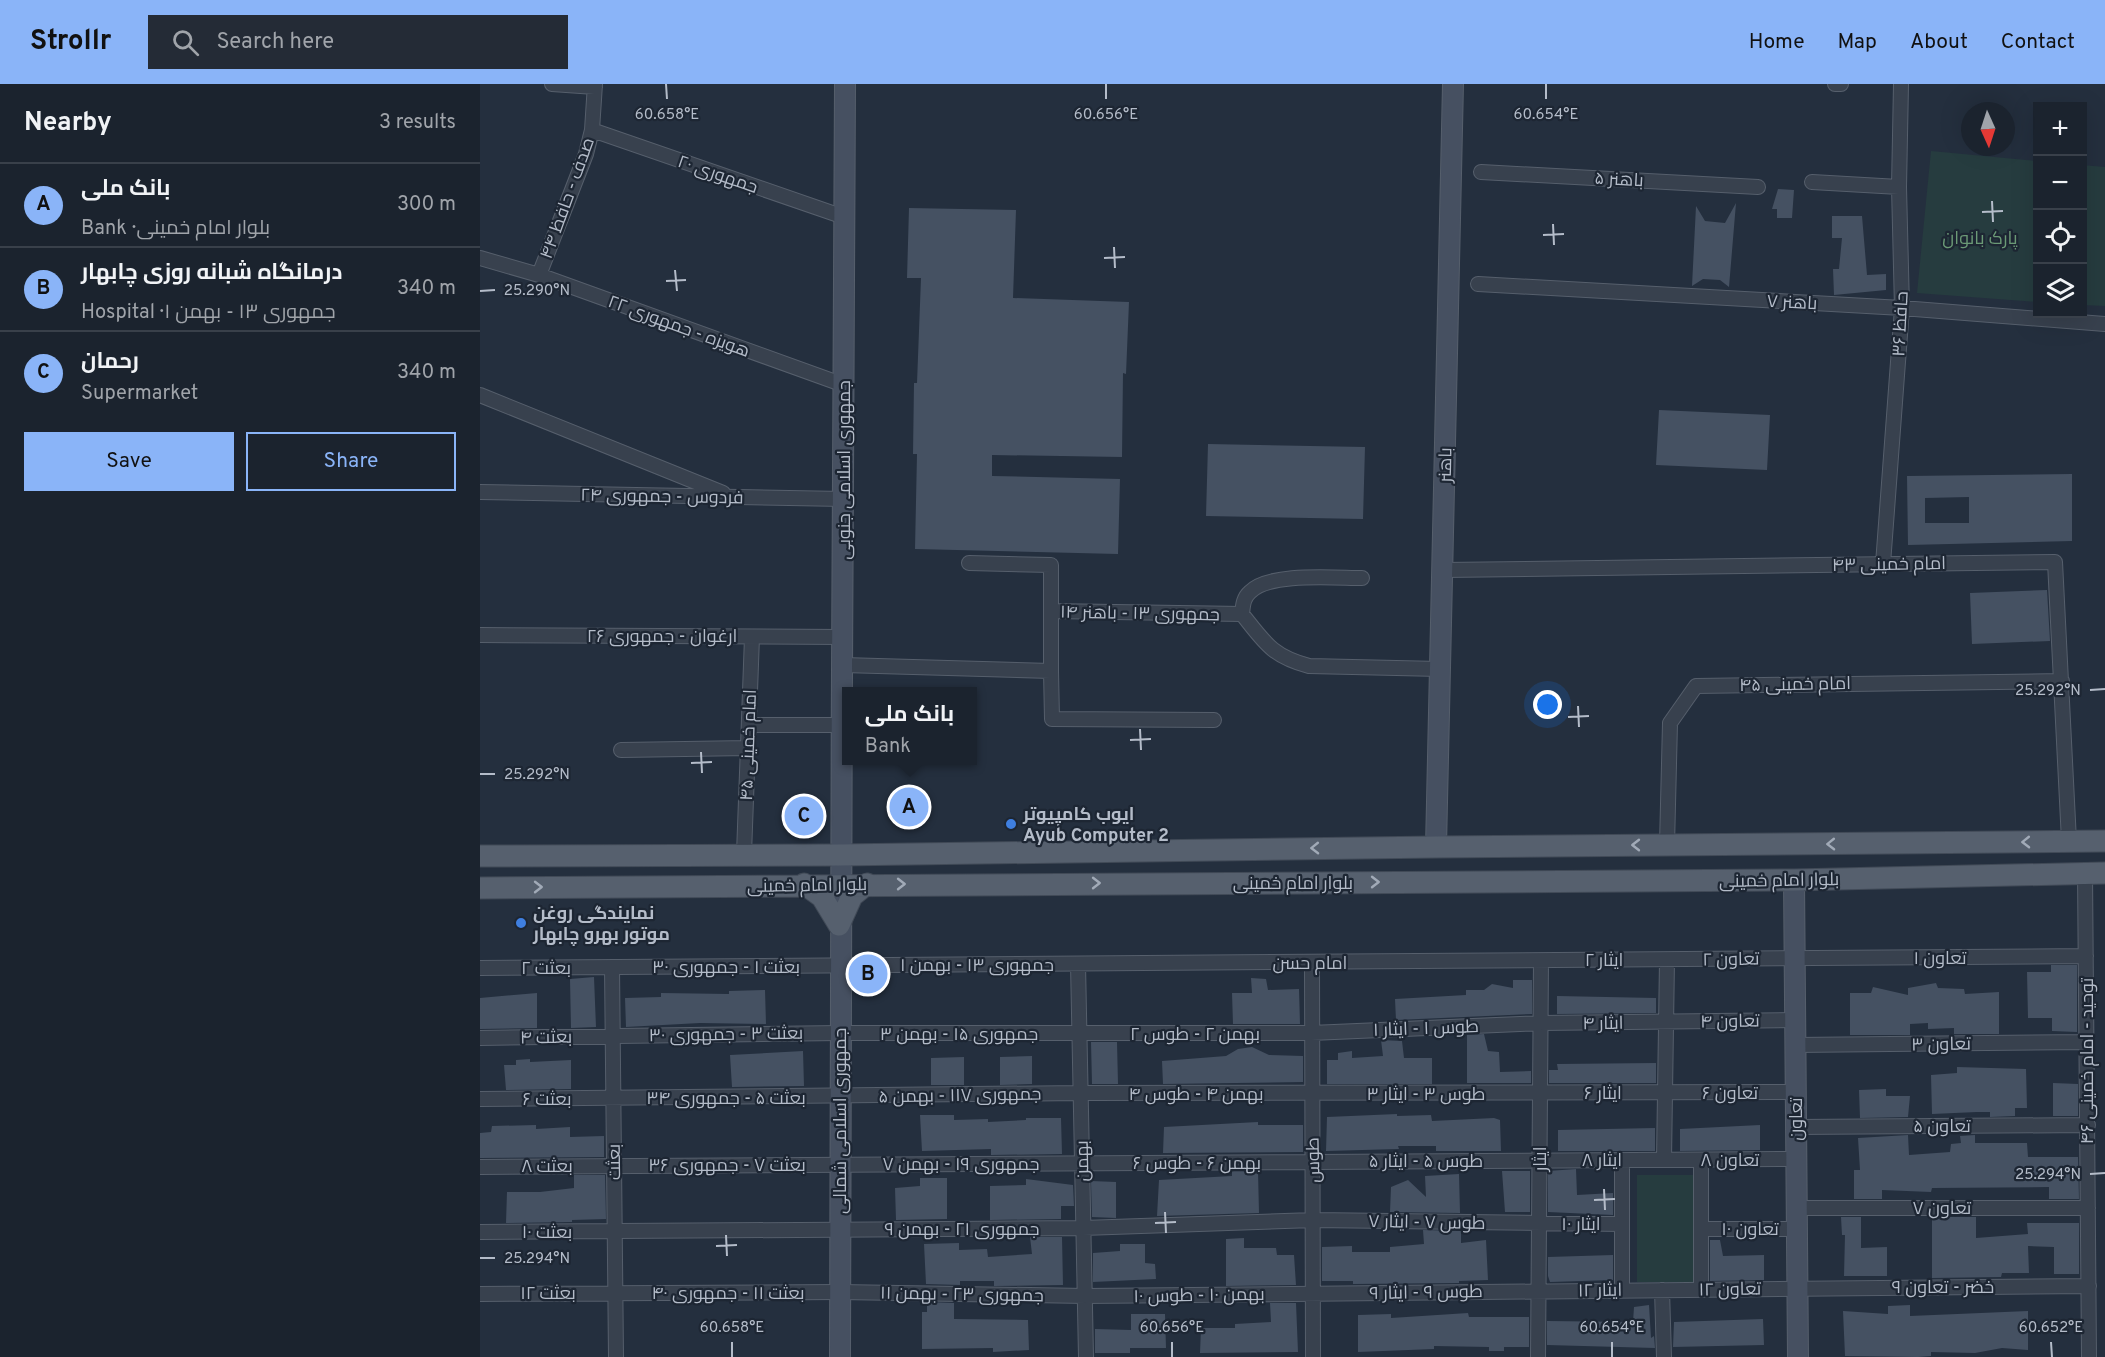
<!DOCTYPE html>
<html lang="en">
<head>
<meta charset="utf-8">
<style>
	body { margin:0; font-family:Overpass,Cairo,sans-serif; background:#242b36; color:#f1f3f6 }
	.controls { position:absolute; right:18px; top:18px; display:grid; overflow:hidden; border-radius:0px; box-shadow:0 6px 24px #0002 }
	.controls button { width:54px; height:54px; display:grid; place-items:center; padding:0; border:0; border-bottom:2px solid #39404a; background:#1b232e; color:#f1f3f6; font:30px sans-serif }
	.compass { position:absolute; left:1481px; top:18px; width:54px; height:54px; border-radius:50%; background:#1b232e; box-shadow:0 6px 24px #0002; rotate:177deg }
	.you { position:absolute; left:1068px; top:621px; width:21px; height:21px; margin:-15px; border:4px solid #fff; border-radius:50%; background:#1a73e8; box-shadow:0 0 0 9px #1a73e833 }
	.badge { display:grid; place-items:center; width:39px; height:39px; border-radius:50%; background:#8ab4f8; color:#111; font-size:20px; font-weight:700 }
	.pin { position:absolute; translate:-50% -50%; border:3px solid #fff; box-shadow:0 2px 6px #0006 }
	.popup { position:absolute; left:362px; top:603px; width:135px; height:78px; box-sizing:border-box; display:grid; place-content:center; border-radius:0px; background:#1b232e; filter:drop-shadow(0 2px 4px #0005); font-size:20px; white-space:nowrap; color:#a0a4aa }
	.popup b { font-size:22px; color:#f1f3f6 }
	.popup::after { content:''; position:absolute; left:50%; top:100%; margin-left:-12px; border:12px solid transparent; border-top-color:#1b232e }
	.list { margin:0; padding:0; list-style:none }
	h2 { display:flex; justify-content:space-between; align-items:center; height:78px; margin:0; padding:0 24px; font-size:26px }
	h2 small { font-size:20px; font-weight:400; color:#a0a4aa }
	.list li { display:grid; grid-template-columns:39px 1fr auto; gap:18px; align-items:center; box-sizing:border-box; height:84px; padding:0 24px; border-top:2px solid #39404a }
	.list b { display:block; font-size:22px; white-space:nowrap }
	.list p { margin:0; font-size:20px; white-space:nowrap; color:#a0a4aa }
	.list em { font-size:20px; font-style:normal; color:#a0a4aa }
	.actions { display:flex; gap:12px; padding:18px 24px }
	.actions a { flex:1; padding:14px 0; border:2px solid #8ab4f8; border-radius:0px; text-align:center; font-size:21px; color:#8ab4f8 }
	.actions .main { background:#8ab4f8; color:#111 }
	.icon { flex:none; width:33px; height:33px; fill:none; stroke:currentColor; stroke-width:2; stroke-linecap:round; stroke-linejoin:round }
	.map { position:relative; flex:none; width:1625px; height:1273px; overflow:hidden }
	header { display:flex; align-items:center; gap:36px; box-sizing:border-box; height:84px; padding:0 30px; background:#8ab4f8; color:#111 }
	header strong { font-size:28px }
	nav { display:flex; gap:33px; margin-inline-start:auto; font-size:21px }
	.search { width:420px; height:54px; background:#242b36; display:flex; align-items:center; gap:15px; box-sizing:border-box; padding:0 21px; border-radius:0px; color:#a0a4aa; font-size:22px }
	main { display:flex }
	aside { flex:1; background:#1b232e }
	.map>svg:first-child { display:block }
	.green { fill:#263c3f }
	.building { fill:#455162; fill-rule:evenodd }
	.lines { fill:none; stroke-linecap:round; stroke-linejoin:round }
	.street-casing { stroke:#565f6c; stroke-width:16 }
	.secondary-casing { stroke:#565f6c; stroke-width:22 }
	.primary-casing { stroke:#414a57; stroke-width:23 }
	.street { stroke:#38414e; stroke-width:14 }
	.secondary { stroke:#465061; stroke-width:20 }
	.primary { stroke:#56606e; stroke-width:21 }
	.oneway { stroke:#a1aab7 }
	.ticks { fill:none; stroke:#b4bcc9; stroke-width:2 }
	.shop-dot { fill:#3f7fe0; stroke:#1d2633; stroke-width:2 }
	.labels { text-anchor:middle; stroke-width:4.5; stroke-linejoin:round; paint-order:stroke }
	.street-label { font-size:18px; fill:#b4bcc9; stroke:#1d2633 }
	.park-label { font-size:18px; fill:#6b9a76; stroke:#1d2633 }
	.poi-label { font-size:18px; font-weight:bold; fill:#b4bcc9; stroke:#1d2633; text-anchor:start }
	.ticks-label { font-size:15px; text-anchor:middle; fill:#b4bcc9; stroke:#1d2633; stroke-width:4.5; stroke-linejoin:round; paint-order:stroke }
</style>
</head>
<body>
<header>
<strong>Strollr</strong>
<div class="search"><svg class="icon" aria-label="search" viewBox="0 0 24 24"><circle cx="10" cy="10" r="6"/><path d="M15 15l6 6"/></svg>Search here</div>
<nav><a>Home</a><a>Map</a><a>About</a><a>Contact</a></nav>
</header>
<main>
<aside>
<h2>Nearby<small>3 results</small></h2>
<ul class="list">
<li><span class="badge">A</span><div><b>بانک ملی</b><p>Bank · بلوار امام خمینی</p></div><em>300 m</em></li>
<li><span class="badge">B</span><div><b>درمانگاه شبانه روزی چابهار</b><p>Hospital · جمهوری ۱۳ - بهمن ۱</p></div><em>340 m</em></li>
<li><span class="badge">C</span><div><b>رحمان</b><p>Supermarket</p></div><em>340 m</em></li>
</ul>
<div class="actions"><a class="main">Save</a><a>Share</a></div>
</aside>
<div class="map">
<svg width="1625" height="1273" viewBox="0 0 1625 1273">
	<rect width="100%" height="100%" fill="#242f3e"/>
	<path class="green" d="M1451 67 1557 77V218L1437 209Z
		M1602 81 1625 83V222L1603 221Z
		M1157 1091H1214V1198H1157Z"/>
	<path class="building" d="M1298 105 1314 106 1312 134H1297V125H1292Z
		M1256 119 1249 203 1240 196 1223 195 1212 202 1216 122 1225 137 1245 139Z
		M429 124 536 126 533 214 649 218 646 290 643 289 642 373 512 371V392L640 395 638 470 435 465 437 370H433L434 299H437L441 194H427Z
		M1352 132H1382L1387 191 1406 190V206L1354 211 1353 185H1359L1362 154H1352Z
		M1179 326 1290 331 1287 386 1176 381Z
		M728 360 885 363 883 435 726 432Z
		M1592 390V457L1428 461 1427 392ZM1489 413V439H1445V414Z
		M1567 506 1570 557 1492 560 1490 509Z
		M1571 881H1597V948L1572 947V934H1548L1547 888H1571Z
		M114 893 116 943 91 944 90 895Z
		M771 894 786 895 788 906 819 905 820 940H753L752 909H772Z
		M1033 896H1052V930L916 936 915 915 986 911V906H1004L1012 900 1033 904Z
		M1456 899 1458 904 1484 905 1485 910 1519 908V950H1474V944L1448 945V939L1430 940V951H1370V909H1391L1393 903 1428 911V904Z
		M285 906 286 940 220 939 146 943 145 914 181 913V909L249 910V907Z
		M57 909V944L0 945V914Z
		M1077 912 1176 914V929L1077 930Z
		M1004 950 1008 967 1019 968 1020 988 1051 987V999H987V951Z
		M901 956 922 957 924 974H952V1000H847V976H858V969L872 967V974L903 972Z
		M611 958H637L638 1000H612Z
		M772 963 789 971 823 972V998L683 1000 682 977 746 972 758 965Z
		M323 967 324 1002 252 1003 250 971Z
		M552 972V1000L520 1001V973Z
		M484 973V1001H451V974Z
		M50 975V978L91 976V1005L26 1006 24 981H36V976Z
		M1176 979V999H1069V986H1078L1077 980Z
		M1477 983 1546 985 1547 1024H1535V1032L1510 1033V1028H1497L1452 1030 1451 991 1477 989Z
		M1573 999 1598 1000V1032H1573Z
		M1406 1005V1012H1430L1428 1033 1380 1034 1379 1006Z
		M917 1030V1032L951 1031 952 1037 1014 1034 1020 1036 1021 1067H956V1062H918L919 1065 846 1067 847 1033Z
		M440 1031H474V1036L508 1035V1038L546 1036V1034H581L582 1070 511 1071V1065L442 1067Z
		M778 1038V1041H823V1068L683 1069 684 1043Z
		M56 1041V1045L90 1043V1053L124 1052V1073L0 1074V1049L11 1048 12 1042Z
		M1280 1041V1066L1200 1067V1045Z
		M1175 1044V1067H1078V1046Z
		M1428 1051 1429 1071 1470 1068 1471 1060 1481 1059 1480 1052 1495 1051V1059H1547L1548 1073H1598L1599 1115H1569V1103L1452 1104 1451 1108 1402 1106V1115H1374V1086H1380L1378 1054Z
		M1096 1085 1097 1111 1133 1109V1131L1068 1128V1087Z
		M752 1087H778L779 1129 677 1132 679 1096 752 1092Z
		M1022 1087H1050V1128H1025Z
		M979 1090 980 1129 910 1128 911 1103 928 1096 946 1113 945 1092Z
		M94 1091H125L126 1135 92 1136V1138L26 1139 27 1108H60L94 1104Z
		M440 1094H467V1135L416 1136 415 1104 440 1102Z
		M546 1095 593 1101 594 1122H581V1135L510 1136V1102L546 1101Z
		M611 1097 636 1098V1134L612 1133Z
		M1361 1133H1381V1164L1407 1163V1192H1364L1365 1151H1362Z
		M1452 1133H1496V1154L1548 1150 1547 1139H1599V1190H1574V1163L1548 1162 1549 1189H1522L1521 1193 1452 1194Z
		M943 1146 981 1147V1159L1006 1156 1008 1196 979 1197V1199L873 1200V1197H842V1163L872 1162V1168H910V1163L944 1160Z
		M550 1153H582L583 1201 514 1202V1197H480V1201L446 1200 444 1160 479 1159V1166L507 1165 508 1173 552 1170Z
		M764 1154V1164H796L797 1171H814L816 1201 746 1202V1155Z
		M1230 1156H1240L1243 1172 1284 1171V1196L1230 1197Z
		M640 1160H665V1179L675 1180 676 1195 613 1198V1169L640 1167Z
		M1133 1171V1196L1070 1198 1068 1192V1173Z
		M447 1218 474 1219V1235L548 1236 549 1266 513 1268V1264L442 1265V1228H447Z
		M790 1219H816L818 1268 720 1269 721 1244H755V1240L791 1238Z
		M1169 1221 1171 1254 1174 1252 1175 1264 1067 1261V1237L1153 1238 1154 1223Z
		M1430 1221V1232L1548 1227V1266L1522 1264 1495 1269 1451 1268V1272L1438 1273 1365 1272 1363 1227 1408 1230V1222Z
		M988 1229 989 1233H1049V1263H1024V1267H1009V1263L954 1262V1265L878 1268V1231L911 1230V1234Z
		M651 1230H685L686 1264H650V1269H615V1245L651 1246Z
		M1283 1235 1284 1261 1193 1263 1194 1238Z"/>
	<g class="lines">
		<defs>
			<path id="street" d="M72 0 115 3
				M1355 0H1361
				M112 46 364 133
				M1001 88 1278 103
				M1332 98 1419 103
				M0 174 59 191 364 301
				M59 191 106 70 112 46 115 0
				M998 200 1422 224 1625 240
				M0 311 243 409
				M0 408 364 415
				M489 479 571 481V527
				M1403 480 1422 224 1419 103 1421 0
				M963 486 1575 478 1589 757
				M762 530C763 522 763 514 770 508 789 488 855 494 882 494
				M0 551 363 553
				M363 581 571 587V527L762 530C785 559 792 572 829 582L960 585
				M571 587 572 635 734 636
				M269 641H363
				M141 666 268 664
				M1187 761 1190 639 1216 602 1582 597
				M264 770 272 553
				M1605 789 1609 1273
				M832 879 833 1273
				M598 880 606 1273
				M132 883 136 1273
				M0 884 1606 872
				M0 954 360 949H831L1061 939 1315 936
				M1315 961 1607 958
				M0 1015 600 1009 1316 1008
				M1316 1043 1608 1041
				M1184 1076 1187 876
				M0 1083 1316 1075
				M1317 1124H1608
				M1222 1145H1317
				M0 1148 603 1144 834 1136 1142 1140
				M1221 1205V1076
				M1142 1206V1076
				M1182 1206 1184 1273
				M0 1210 360 1208 605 1212 1609 1202
				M1058 1273 1061 877"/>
			<path id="secondary" d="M956 763 973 0
				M1314 796 1318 1273
				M360 1273C359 849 364 424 365 0"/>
			<path id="primary" d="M0 772 360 771 956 763 1625 757
				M324 800 342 813 359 841
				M0 804 1314 796 1625 789
				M359 841 372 812 387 800"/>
		</defs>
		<use href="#street" class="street-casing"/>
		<use href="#secondary" class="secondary-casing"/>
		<use href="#primary" class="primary-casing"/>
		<use href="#street" class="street"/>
		<use href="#secondary" class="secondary"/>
		<use href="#primary" class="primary"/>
	</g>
	<defs><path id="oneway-chevron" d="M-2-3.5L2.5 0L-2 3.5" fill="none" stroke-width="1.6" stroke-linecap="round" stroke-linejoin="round" transform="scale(1.5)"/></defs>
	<g class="oneway">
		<use href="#oneway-chevron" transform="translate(1546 758) rotate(179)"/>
		<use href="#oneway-chevron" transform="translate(1351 760) rotate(179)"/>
		<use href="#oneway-chevron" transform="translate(1156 761) rotate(180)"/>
		<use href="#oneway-chevron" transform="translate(835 764) rotate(179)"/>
		<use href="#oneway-chevron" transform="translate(895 798)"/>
		<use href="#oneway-chevron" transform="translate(616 799)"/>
		<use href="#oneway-chevron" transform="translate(421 800)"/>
		<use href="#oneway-chevron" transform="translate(58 803)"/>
	</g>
	<path class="ticks" d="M186 0 187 15M626 0V15M1066 0V15M1512 117 1513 138M1502 128 1523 127M1073 140 1074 161M1063 151 1084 150M634 163 635 184M624 174 645 173M195 186 197 207M186 197 206 196M0 207 15 206M1610 606 1625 605M1098 622 1099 643M1088 633 1109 632M660 645 661 666M650 656 671 655M221 668 222 689M211 679 232 678M0 690H15M1610 1090 1625 1089M1124 1105 1125 1126M1114 1116 1135 1115M685 1128 686 1149M675 1139 696 1138M246 1151 247 1172M236 1162 257 1161M0 1174H15M252 1258V1273M692 1258V1273M1132 1258V1273M1571 1258 1572 1273"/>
	<g class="shop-dot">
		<circle cx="531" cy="740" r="6"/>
		<circle cx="41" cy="839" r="6"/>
	</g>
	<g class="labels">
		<g class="street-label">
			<text transform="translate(238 90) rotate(19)" y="6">جمهوری ۲۰</text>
			<text transform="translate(1139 95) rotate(3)" y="6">باهنر ۵</text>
			<text transform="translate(87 114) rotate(-70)" y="6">صدف - حافظ ۴۴</text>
			<text transform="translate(1312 218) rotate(3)" y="6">باهنر ۷</text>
			<text transform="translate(1420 240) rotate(-87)" y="6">حافظ ۳۶</text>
			<text transform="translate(199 242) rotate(20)" y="6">هویزه - جمهوری ۲۲</text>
			<text transform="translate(965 381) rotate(-89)" y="6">باهنر</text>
			<text transform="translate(364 386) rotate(-90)" y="6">جمهوری اسلامی جنوبی</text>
			<text transform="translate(182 412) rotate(1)" y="6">فردوس - جمهوری ۲۴</text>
			<text transform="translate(1409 480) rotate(-1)" y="6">امام خمینی ۴۳</text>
			<text transform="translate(660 529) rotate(1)" y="6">جمهوری ۱۳ - باهنر ۱۴</text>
			<text x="182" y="558">ارغوان - جمهوری ۲۶</text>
			<text transform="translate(1315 600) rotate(-1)" y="6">امام خمینی ۴۵</text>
			<text transform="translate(268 661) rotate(-88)" y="6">امام خمینی ۴۵</text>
			<text transform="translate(1299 796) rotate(-1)" y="6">بلوار امام خمینی</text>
			<text x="813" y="805">بلوار امام خمینی</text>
			<text transform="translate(327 801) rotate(-1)" y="6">بلوار امام خمینی</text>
			<text x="1460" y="880">تعاون ۱</text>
			<text transform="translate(1251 875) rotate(-1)" y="6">تعاون ۲</text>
			<text x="1124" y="882">ایثار ۲</text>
			<text x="830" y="885">امام حسن</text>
			<text x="497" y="887">جمهوری ۱۳ - بهمن ۱</text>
			<text x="246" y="889">بعثت ۱ - جمهوری ۳۰</text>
			<text x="66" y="890">بعثت ۲</text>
			<text transform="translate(1250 937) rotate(-1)" y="6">تعاون ۴</text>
			<text transform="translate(1123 939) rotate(-1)" y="6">ایثار ۴</text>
			<text transform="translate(946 944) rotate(-2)" y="6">طوس ۱ - ایثار ۱</text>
			<text transform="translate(246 950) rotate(-1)" y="6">بعثت ۳ - جمهوری ۳۰</text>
			<text x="479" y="956">جمهوری ۱۵ - بهمن ۳</text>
			<text x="715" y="956">بهمن ۲ - طوس ۲</text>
			<text transform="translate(66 953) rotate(-1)" y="6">بعثت ۴</text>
			<text transform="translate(1461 960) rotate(-1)" y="6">تعاون ۳</text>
			<text transform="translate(1607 977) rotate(-90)" y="6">توحید - امام خمینی ۴۶</text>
			<text x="1123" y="1015">ایثار ۶</text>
			<text x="1250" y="1015">تعاون ۶</text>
			<text x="716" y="1016">بهمن ۴ - طوس ۴</text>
			<text x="946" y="1016">طوس ۳ - ایثار ۳</text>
			<text transform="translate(480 1011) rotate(-1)" y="6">جمهوری ۱۱۷ - بهمن ۵</text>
			<text x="246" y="1020">بعثت ۵ - جمهوری ۳۴</text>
			<text x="67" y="1021">بعثت ۶</text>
			<text transform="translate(1316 1035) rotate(-90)" y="6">تعاون</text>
			<text transform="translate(360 1037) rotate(-90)" y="6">جمهوری اسلامی شمالی</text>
			<text x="1462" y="1048">تعاون ۵</text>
			<text transform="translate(1060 1075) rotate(-90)" y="6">ایثار</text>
			<text transform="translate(833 1076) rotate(-91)" y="6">طوس</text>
			<text x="1122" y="1082">ایثار ۸</text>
			<text x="1250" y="1082">تعاون ۸</text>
			<text transform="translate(602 1077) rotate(-91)" y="6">بهمن</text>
			<text x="946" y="1083">طوس ۵ - ایثار ۵</text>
			<text transform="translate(134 1078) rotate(-91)" y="6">بعثت</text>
			<text x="717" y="1085">بهمن ۶ - طوس ۶</text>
			<text x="481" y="1086">جمهوری ۱۹ - بهمن ۷</text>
			<text x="247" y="1087">بعثت ۷ - جمهوری ۳۶</text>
			<text x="67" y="1088">بعثت ۸</text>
			<text x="1462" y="1130">تعاون ۷</text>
			<text transform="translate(947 1138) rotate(1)" y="6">طوس ۷ - ایثار ۷</text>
			<text x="1101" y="1146">ایثار ۱۰</text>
			<text x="482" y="1151">جمهوری ۲۱ - بهمن ۹</text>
			<text x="1270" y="1151">تعاون ۱۰</text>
			<text x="67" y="1154">بعثت ۱۰</text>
			<text x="1463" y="1209">خضر - تعاون ۹</text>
			<text transform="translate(1250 1205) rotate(-1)" y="6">تعاون ۱۲</text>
			<text transform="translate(1120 1206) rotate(-1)" y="6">ایثار ۱۲</text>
			<text transform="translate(946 1208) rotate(-1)" y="6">طوس ۹ - ایثار ۹</text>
			<text x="68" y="1215">بعثت ۱۲</text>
			<text x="248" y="1215">بعثت ۱۱ - جمهوری ۴۰</text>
			<text transform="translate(482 1210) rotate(1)" y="6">جمهوری ۲۳ - بهمن ۱۱</text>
			<text transform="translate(719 1211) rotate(-1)" y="6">بهمن ۱۰ - طوس ۱۰</text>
		</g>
		<g class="park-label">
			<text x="1500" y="160">پارک بانوان</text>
		</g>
		<g class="poi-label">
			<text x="543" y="736">ایوب کامپیوتر<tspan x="543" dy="21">Ayub Computer 2</tspan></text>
			<text x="53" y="835">نمایندگی روغن<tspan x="53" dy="21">موتور بهرو چابهار</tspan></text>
		</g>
	</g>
	<g class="ticks-label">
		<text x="187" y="35">60.658°E</text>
		<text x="626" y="35">60.656°E</text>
		<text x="1066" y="35">60.654°E</text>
		<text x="57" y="211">25.290°N</text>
		<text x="1568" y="611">25.292°N</text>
		<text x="57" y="695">25.292°N</text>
		<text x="1568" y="1095">25.294°N</text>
		<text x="57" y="1179">25.294°N</text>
		<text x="252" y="1248">60.658°E</text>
		<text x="692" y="1248">60.656°E</text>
		<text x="1132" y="1248">60.654°E</text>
		<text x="1571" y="1248">60.652°E</text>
	</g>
</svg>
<div class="controls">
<button>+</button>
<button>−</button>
<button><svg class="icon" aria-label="locate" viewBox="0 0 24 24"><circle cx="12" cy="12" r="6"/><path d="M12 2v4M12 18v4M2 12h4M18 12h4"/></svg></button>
<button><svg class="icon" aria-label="layers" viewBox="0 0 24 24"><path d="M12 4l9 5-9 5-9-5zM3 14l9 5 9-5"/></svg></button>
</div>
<svg class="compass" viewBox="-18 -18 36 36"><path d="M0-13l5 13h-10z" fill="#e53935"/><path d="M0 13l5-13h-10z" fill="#a0a4aa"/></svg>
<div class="you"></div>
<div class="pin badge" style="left:429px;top:723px">A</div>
<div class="popup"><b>بانک ملی</b>Bank</div>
<div class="pin badge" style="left:388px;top:890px">B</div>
<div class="pin badge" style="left:324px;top:732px">C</div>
</div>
</main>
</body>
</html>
